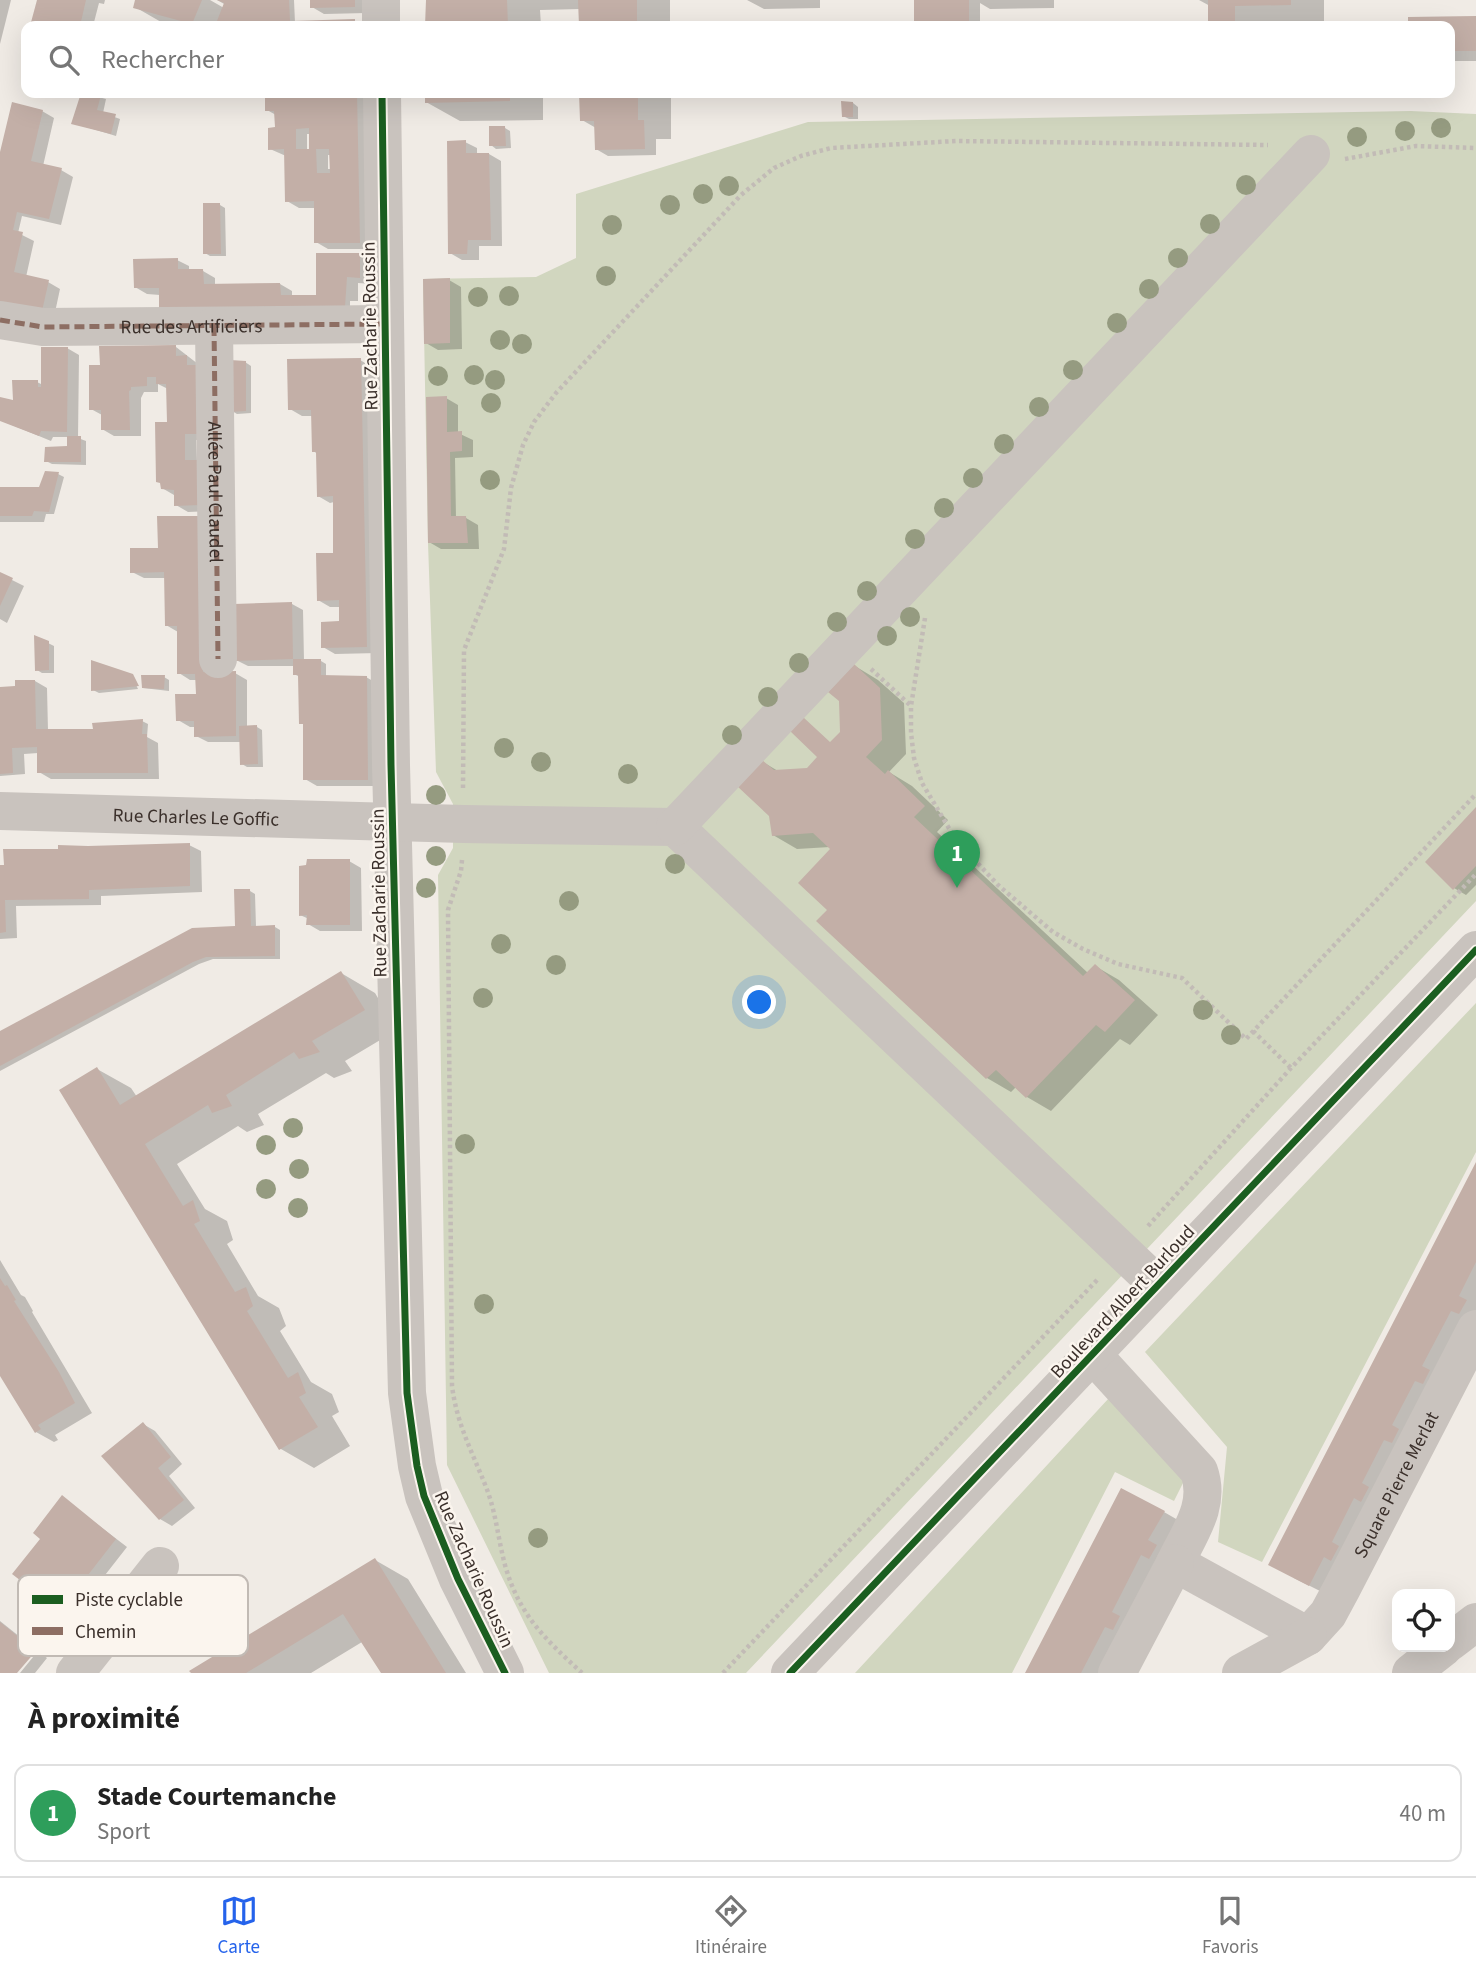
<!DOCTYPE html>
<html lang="fr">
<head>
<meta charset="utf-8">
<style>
	body { margin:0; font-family:"Source Sans 3",sans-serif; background:#f2f2f2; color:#222 }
	.controls { position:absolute; right:21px; bottom:21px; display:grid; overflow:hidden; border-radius:14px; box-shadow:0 7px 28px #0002 }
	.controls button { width:63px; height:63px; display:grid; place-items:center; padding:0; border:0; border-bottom:2px solid #e0e0e0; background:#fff; color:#222; font:35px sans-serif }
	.you { position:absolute; left:760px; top:1003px; width:24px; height:24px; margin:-18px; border:5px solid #fff; border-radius:50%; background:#1a73e8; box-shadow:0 0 0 10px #1a73e833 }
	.badge { display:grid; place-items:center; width:46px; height:46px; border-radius:50%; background:#2563eb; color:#fff; font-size:23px; font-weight:700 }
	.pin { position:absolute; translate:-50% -58px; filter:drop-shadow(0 2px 4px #0008) }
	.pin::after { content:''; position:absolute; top:37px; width:24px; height:21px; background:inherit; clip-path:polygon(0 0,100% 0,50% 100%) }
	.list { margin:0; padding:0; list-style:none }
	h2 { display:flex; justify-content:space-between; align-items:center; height:91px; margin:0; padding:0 28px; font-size:30px }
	h2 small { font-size:23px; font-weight:400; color:#767676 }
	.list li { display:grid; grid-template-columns:46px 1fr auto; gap:21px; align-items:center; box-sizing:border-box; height:98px; margin:0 14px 14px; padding:0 14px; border:2px solid #e0e0e0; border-radius:14px }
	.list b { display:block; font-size:26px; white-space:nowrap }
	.list p { margin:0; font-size:23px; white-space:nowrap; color:#767676 }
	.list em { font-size:23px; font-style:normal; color:#767676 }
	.icon { flex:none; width:38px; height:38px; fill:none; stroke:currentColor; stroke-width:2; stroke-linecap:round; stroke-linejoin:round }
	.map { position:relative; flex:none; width:1476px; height:1673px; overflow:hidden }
	.search { position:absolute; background:#fff; box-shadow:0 7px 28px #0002; left:21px; right:21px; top:21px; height:77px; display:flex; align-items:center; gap:18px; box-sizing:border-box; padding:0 24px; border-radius:14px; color:#767676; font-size:26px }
	.sheet { height:203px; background:#fff }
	nav { display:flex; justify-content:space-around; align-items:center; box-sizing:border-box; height:98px; border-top:2px solid #e0e0e0; background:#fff; font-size:19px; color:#767676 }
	nav a { display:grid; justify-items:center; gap:4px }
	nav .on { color:#2563eb }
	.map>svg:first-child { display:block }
	.green { fill:#d1d6bf }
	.shadow { fill:#0003; fill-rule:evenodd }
	.building { fill:#c3afa7; fill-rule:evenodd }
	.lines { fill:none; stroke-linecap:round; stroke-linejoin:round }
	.path { stroke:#c2bbb6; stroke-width:4.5; stroke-dasharray:3.5 3.5; stroke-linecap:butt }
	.minor { stroke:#c9c3be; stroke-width:38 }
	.quiet { stroke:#8d6e63; stroke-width:5; stroke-dasharray:10 5; stroke-linecap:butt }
	.cycleway-casing { stroke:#fbf5ee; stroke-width:11 }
	.cycleway { stroke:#1b5e20; stroke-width:7 }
	.tree { fill:#959b80 }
	.labels { text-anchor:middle; stroke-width:5; stroke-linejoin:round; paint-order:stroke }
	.street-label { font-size:19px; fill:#3b302b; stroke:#fbf5ee }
	.key { fill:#fbf5ee; stroke:#c1bab4; stroke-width:2 }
	.key-label { font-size:19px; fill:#3b302b }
</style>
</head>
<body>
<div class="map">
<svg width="1476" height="1673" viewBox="0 0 1476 1673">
	<rect width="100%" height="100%" fill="#f0ebe5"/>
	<path class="green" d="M1411 111 1476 114V901L746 1673H549L447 1465 438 875 453 848V804L436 772 428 543 423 279 536 277 576 258V194L808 122Z
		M1476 1003V1152L1262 1562 1218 1542 1227 1447 1145 1352Z
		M1109 1398 1184 1481 1174 1501 1115 1472 1012 1673H855Z"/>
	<path class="shadow" d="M0 0H11L0 44Z
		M39 0H105L104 4 99 3 93 26H32Z
		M137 0H210L224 8 226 5 217 0H294L295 23 355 21 364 26H293V23L269 24V26H168L135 7ZM230 20H256L260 24 230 23Z
		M312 0H367V13L324 14 312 7Z
		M427 0H670V26H580V9L540 10 541 26H427Z
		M747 0H820V8L764 9Z
		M916 0H1054V8L990 9 980 3V26H916Z
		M1199 0H1324V24L1210 26V6Z
		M1476 18V61H1450V26H1410V19Z
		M83 93 106 99 103 113 120 119 116 136 73 123Z
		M267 93H368L371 249H328L316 242V208H299L287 201 286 156 270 149 276 129V115L267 110ZM307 134H311V151H307ZM328 155H331V169H328Z
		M427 93H543V120L460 121 426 102Z
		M581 93H671V139H656V155L608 156 596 149V128L582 120Z
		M853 103 858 107V119H849L843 116Z
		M42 111 54 118 43 166 61 170 73 177 61 225 22 216 18 233 34 241 26 277 48 282 60 289 54 317 0 304V159Z
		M505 128 510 131 511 148 496 149 491 145Z
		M465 142 477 148V155L489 154 501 161 502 246H479V260H462L450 253Z
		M220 205 225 208 226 256H210L205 253Z
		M360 255 371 262 372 284 358 283V301H350V310L147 294 135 287 177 260 189 266V271H203L215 278V285L280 284 292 291V297H323Z
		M449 280 461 287 462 349 438 350 426 343Z
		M176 347 198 364 210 440H196L197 461 212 511 188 512 176 505 174 495 162 488 169 423 168 389 158 384V392H144L141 398V436H114L102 429V415L91 409 102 366Z
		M67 348 79 355 78 438 86 441V465L52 464 46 461 68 448V437H53L51 441 0 420V399L14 403 37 382 43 385Z
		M360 360 372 367 378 653 335 654 323 647 341 623V607H330L318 600 335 555 334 502 330 503 318 496V454L313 451V416H302L290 409Z
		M245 362 251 366V413L237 414 232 411Z
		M446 398 458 405V433L473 440V457L455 458 456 518H466L478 525 479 549H441L429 542Z
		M58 474 64 477 54 514H46L44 522H0V489H39Z
		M160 549 214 673H235L247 680V727H257L262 730 263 767H247L242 764 241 742H208L196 736V727H190L178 720 198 695 197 680H190L179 673 178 632 166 625V578H144L132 572Z
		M0 574 24 586 7 623 0 619Z
		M292 604 303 610 304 661H321L326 664V677H366L378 684 380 786H317L305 779V725L301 723 300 677 294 674 295 666H248L236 660Z
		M48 643 54 646V673H42L37 670Z
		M855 666 878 680 904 703 906 754 889 772 912 786 948 820 937 832 1088 973 1095 966 1119 980 1158 1015 1130 1045 1120 1039 1051 1111 1027 1097 1016 1087 1011 1092 987 1078 830 910 832 849 830 847 797 849 773 835 763 762 778 771 807 769 844 731Z
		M132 676 138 689 99 693 93 690Z
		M143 676 164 677 169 680V691L143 688Z
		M35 681 47 688 48 731 94 730 142 721 148 724 147 737 158 743 159 779H51L39 772 38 753 24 754 25 774 0 776V689L17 688Z
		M1476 810V885L1466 895 1454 888Z
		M189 845 201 851 202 892 101 896V905L16 906 17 938 0 939V867Z
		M349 861 361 868 362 931H320L308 924 309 919 300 915 308 867Z
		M250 891 255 894 256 927H275L280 930V959H213L199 964 0 1071V1033L236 928Z
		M341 973 375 993 397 1030 345 1061 352 1071 334 1078 326 1073 258 1114 264 1125 247 1132 238 1126 177 1164 205 1209 227 1221 233 1240 227 1244 258 1296 279 1308 286 1326 280 1331 311 1382 332 1394 339 1412 332 1416 350 1446 314 1468 281 1449 97 1069 131 1088 137 1097Z
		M1476 1166V1323L1334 1598 1294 1578Z
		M0 1260 21 1295 25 1297 33 1311 32 1312 92 1413 55 1435 58 1440 54 1442 36 1432 0 1373Z
		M143 1424 155 1431 182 1464 169 1476 195 1508 172 1526 160 1519Z
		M63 1498 127 1547 73 1616 61 1609 42 1539Z
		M1164 1512 1197 1531 1124 1673H1027Z
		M375 1560 408 1579 466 1673H382L362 1642 311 1673H193Z
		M0 1621 35 1649 15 1673H0Z
		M38 1651 47 1658 35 1673H20Z"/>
	<path class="building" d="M37 0H86L80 26H30Z
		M135 0H202L192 24 133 8Z
		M217 0H289L290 21 239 22 238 26H215L224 3Z
		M310 0H355V7L310 8Z
		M426 0H507L508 26H425Z
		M578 0H637V26H579Z
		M914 0H969V26H914Z
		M1208 0H1291V5L1235 6V26H1208Z
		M1476 16V51H1450V26H1408V17Z
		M355 19V26H291V21Z
		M81 93 101 95 97 110 116 114 111 134 71 124Z
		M265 93H357L360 243H314V201L285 202 284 149 268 150V128L275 127 274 111H265ZM309 128V149H296V129ZM316 149H329L330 173H317Z
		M425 93H510V101L425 103Z
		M579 93H638V120H644L645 149 595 150 594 121H580Z
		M841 101 853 102V117H842Z
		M12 102 43 110 31 161 62 168 49 219 17 212 13 230 23 232 14 272 49 280 42 311 0 302V152Z
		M489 126H505L506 146H489Z
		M466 140V153H489L491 240H468L467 254H448L447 141Z
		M203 203H220L221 254H203Z
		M316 253H360V278L347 277 345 307 159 313V288H134L133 259 178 258V269H203L204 284 280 283 281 295H316Z
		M450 278V343L424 344 423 279Z
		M176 345V356L187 355V365H198V434H185V460H199L200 505 174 506V490L161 489 160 483 156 482 155 422H167L166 384H156V377H147V386L131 387V390L129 391 130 430H101V410H89V365H100L99 346Z
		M41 347H68L67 432 41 431 39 436 0 421V397L13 400 12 380H38V387H41Z
		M361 358 367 647 321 648V622L339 621V600L317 601 316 553H333V496L317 497 316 452H312L311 410H288L287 359Z
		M230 360 246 361V411L230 412Z
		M447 396V432L462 431V451L450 452 451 516H466L468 543H428L426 397Z
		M67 436H81V462H44L45 447 67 446Z
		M45 471 59 472 49 512 34 511 32 516H0V487H39Z
		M157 516H201L203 672 236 671V736L194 737V721H176L175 694H196L195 674H177V626H165L164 572 130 573V548H158Z
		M0 572 13 578 0 606Z
		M292 602 293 659 234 661V604Z
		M34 635 49 641V670L35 671Z
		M293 659H321V675L367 676 368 780H303V724H299L298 675H293Z
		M91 660 133 674 139 686 91 691Z
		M854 664 880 688 882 740 866 757 885 774 888 770 925 806 914 817 1083 976 1095 964 1135 1000 1105 1032 1096 1025 1026 1098 996 1070 986 1079 816 921 827 910 798 883 830 849 813 833 772 836 769 816 737 786 762 760 774 770 807 768 817 757 790 731 803 717 830 742 840 732 839 701 828 692Z
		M141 675H165L164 689 142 688Z
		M15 680H35L36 729H93L92 723 143 719 142 734H147L148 773H37V747L12 748 13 773 0 774V687L15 686Z
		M257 725 258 764 240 765 239 726Z
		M1476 807V866L1453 890 1425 862Z
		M190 843V886L89 890V899L5 900 6 932 0 933V865H4L3 849H58V845L88 846Z
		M307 859H350V925H306L307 915 299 916V866L306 865Z
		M234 889H250L251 926 275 925V956L206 957 193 962 0 1066V1031L192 928 235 926Z
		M341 971 365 1010 312 1041 320 1052 299 1059 294 1052 226 1095 232 1106 212 1113 208 1105 145 1144 183 1206 193 1200 200 1221 194 1224 235 1292 246 1287 253 1306 247 1311 288 1378 298 1372 306 1393 299 1397 318 1427 279 1450 59 1090 97 1067 120 1105Z
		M1476 1162V1262L1459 1296 1467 1300 1459 1314 1451 1311 1422 1366 1430 1370 1423 1384 1415 1381 1392 1425 1399 1429 1392 1443 1384 1440 1362 1483 1369 1487 1361 1502 1354 1498 1332 1542 1339 1546 1331 1561 1324 1557 1309 1586 1268 1565Z
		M0 1278 5 1286 7 1285 16 1300 14 1301 59 1372 75 1403 38 1425 41 1429 35 1433 0 1376Z
		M143 1422 171 1457 158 1468 184 1500 159 1520 101 1456Z
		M1121 1488 1165 1511 1148 1540 1157 1545 1149 1559 1141 1555 1112 1612 1120 1616 1113 1630 1105 1627 1081 1673H1025Z
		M62 1495 116 1539 60 1611 12 1574 40 1539 33 1533Z
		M375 1558 446 1673H381L343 1614 246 1673H191L189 1671Z
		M0 1622 36 1651 17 1673H0Z"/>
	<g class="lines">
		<path class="path" d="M1345 159 1416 146 1476 148
			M925 618 911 706V733L914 758 922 783 956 840 998 885 1053 932 1083 949 1118 964 1182 978 1246 1039 1476 794
			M871 669 911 706
			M463 788 464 650 504 549 511 488 523 445 534 422 556 393 741 195 774 168 801 156 831 148 956 141 1268 145
			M462 860 461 871 448 910 452 1386C457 1425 472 1451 486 1487 496 1512 498 1539 505 1565 519 1615 545 1639 582 1673
			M1253 1031 1291 1068
			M1148 1226 1291 1068 1476 874
			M723 1673 1099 1278"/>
		<g class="minor">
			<path d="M381 0V26"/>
			<path d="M382 93 391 765 407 1393 417 1466 424 1496 458 1579 505 1673"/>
			<path d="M0 320 43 327 385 324"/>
			<path d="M214 326 218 659"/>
			<path id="s1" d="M0 811 464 824 675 827 1158 1285"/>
			<path d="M675 827 1311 154"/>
			<path id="s2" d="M1093 1355 1199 1471C1211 1505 1190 1532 1175 1563L1308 1636 1328 1614 1342 1588 1476 1329"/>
			<path d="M1450 1642 1476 1622"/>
			<path d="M75 1673 160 1566"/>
			<path d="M790 1673 1476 950"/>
			<path d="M1117 1673 1175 1563"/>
			<path d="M1241 1673 1308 1636"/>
			<path d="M1411 1673 1444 1647"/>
		</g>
		<g class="quiet">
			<path id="s3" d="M0 320 43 327 385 324"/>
			<path id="s4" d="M214 326 218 659"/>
		</g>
		<defs>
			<path id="cycleway" d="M382 93 391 765 407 1393 417 1466 424 1496 458 1579 505 1673
				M790 1673 1476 950"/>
		</defs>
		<use href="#cycleway" class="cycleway-casing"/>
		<use href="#cycleway" class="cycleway"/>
	</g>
	<g class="tree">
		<circle cx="1441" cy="128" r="10"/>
		<circle cx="1405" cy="131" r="10"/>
		<circle cx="1357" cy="137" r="10"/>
		<circle cx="1246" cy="185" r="10"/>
		<circle cx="729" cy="186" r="10"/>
		<circle cx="703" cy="194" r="10"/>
		<circle cx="670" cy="205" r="10"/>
		<circle cx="1210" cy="224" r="10"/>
		<circle cx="612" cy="225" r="10"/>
		<circle cx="1178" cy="258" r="10"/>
		<circle cx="606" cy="276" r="10"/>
		<circle cx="1149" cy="289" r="10"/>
		<circle cx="509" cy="296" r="10"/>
		<circle cx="478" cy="297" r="10"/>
		<circle cx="1117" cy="323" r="10"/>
		<circle cx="500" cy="340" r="10"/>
		<circle cx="522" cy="344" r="10"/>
		<circle cx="1073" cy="370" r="10"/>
		<circle cx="474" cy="375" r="10"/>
		<circle cx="438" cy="376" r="10"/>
		<circle cx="495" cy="380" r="10"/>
		<circle cx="491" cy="403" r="10"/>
		<circle cx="1039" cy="407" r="10"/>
		<circle cx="1004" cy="444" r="10"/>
		<circle cx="973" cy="478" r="10"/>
		<circle cx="490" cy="480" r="10"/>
		<circle cx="944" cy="508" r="10"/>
		<circle cx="915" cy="539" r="10"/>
		<circle cx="867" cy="591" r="10"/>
		<circle cx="910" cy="617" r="10"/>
		<circle cx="837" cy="622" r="10"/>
		<circle cx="887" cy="636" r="10"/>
		<circle cx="799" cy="663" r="10"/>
		<circle cx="768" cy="697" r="10"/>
		<circle cx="732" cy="735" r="10"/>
		<circle cx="504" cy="748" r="10"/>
		<circle cx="541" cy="762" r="10"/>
		<circle cx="628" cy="774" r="10"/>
		<circle cx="436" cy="795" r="10"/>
		<circle cx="436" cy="856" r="10"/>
		<circle cx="675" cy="864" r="10"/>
		<circle cx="426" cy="888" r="10"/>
		<circle cx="569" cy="901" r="10"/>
		<circle cx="501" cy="944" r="10"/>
		<circle cx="556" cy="965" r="10"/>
		<circle cx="483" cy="998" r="10"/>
		<circle cx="1203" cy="1010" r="10"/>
		<circle cx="1231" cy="1035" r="10"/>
		<circle cx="293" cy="1128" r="10"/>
		<circle cx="465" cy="1144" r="10"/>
		<circle cx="266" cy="1145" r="10"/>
		<circle cx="299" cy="1169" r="10"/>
		<circle cx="266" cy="1189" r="10"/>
		<circle cx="298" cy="1208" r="10"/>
		<circle cx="484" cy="1304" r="10"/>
		<circle cx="538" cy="1538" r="10"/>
	</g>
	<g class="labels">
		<g class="street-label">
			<text dy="7" stroke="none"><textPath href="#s3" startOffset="192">Rue des Artificiers</textPath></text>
			<text transform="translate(369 326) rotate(-91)" y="7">Rue Zacharie Roussin</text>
			<text dy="7" stroke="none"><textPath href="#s4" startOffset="166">Allée Paul Claudel</textPath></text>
			<text dy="7" stroke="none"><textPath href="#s1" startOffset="196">Rue Charles Le Goffic</textPath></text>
			<text transform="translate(378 893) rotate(-91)" y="7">Rue Zacharie Roussin</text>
			<text transform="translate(1122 1301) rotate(-47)" y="7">Boulevard Albert Burloud</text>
			<text dy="7" stroke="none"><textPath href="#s2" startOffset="583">Square Pierre Merlat</textPath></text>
			<text transform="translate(475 1569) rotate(66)" y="7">Rue Zacharie Roussin</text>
		</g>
	</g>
	<rect x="18" y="1575" width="230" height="81" rx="10" class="key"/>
	<rect x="32" y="1595" width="31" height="9" fill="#1b5e20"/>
	<rect x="32" y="1627" width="31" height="8" fill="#8d6e63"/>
	<g class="key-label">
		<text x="75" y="1606">Piste cyclable</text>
		<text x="75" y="1638">Chemin</text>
	</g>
</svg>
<div class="controls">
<button><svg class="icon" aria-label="locate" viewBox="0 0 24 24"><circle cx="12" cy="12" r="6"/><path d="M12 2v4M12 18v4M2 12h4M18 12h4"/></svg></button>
</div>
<div class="you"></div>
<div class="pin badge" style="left:957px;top:888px;background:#2e9e5b">1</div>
<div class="search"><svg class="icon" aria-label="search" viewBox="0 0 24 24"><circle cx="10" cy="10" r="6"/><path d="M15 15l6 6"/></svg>Rechercher</div>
</div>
<section class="sheet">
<h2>À proximité<small></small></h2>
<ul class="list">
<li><span class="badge" style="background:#2e9e5b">1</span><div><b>Stade Courtemanche</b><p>Sport</p></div><em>40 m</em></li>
</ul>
</section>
<nav>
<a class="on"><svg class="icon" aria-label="map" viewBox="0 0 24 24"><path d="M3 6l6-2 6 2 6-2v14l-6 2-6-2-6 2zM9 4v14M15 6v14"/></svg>Carte</a>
<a><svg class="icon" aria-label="directions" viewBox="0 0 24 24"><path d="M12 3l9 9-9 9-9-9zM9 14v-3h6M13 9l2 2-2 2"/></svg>Itinéraire</a>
<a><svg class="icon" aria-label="saved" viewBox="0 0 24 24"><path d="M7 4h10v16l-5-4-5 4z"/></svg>Favoris</a>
</nav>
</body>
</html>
